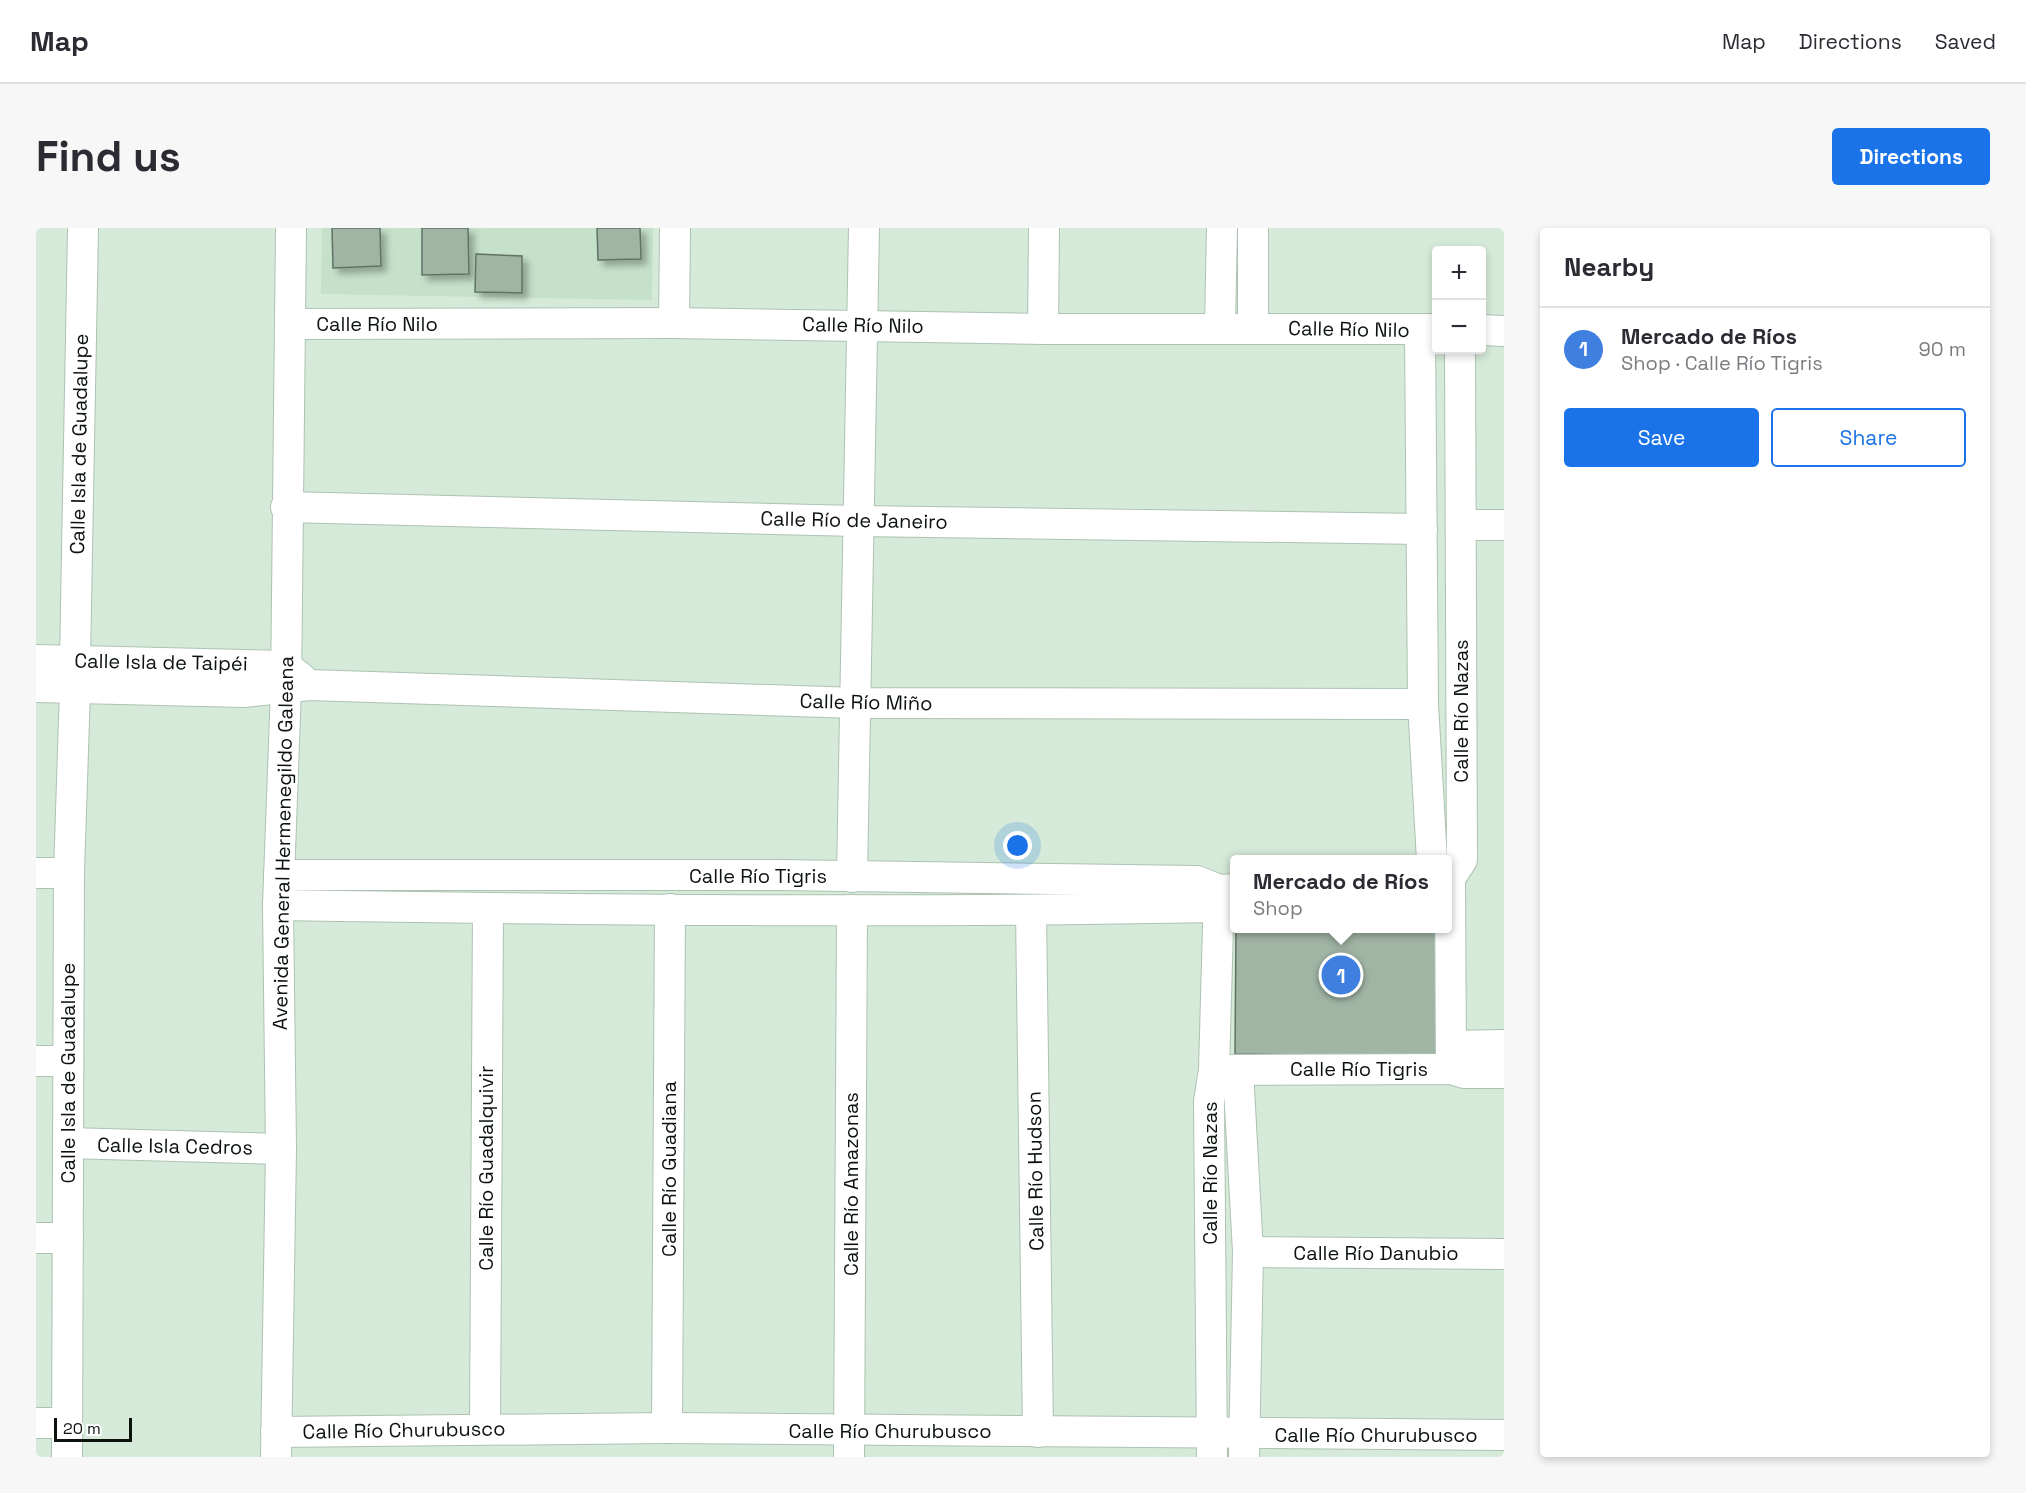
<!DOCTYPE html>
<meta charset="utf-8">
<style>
:root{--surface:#fff;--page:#f7f7f7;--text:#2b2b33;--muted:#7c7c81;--line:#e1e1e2;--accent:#1a73e8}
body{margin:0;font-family:"Space Grotesk",sans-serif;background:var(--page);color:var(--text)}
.controls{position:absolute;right:18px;top:18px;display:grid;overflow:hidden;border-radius:6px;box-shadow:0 3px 9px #0003}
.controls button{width:54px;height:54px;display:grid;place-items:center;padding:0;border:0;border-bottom:2px solid var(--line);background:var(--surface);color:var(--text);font:30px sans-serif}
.scale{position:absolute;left:18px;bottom:15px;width:78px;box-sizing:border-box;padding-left:6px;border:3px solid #0c130d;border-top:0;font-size:16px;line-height:21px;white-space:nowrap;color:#0c130d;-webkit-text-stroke:4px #fff;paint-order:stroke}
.you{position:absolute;left:982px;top:618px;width:21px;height:21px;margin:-15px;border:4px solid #fff;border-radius:50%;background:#1a73e8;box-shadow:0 0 0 9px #1a73e833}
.badge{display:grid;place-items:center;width:39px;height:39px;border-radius:50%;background:var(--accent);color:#fff;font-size:20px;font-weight:700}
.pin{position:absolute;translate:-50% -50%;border:3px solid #fff;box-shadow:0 2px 6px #0006}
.popup{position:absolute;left:1194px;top:627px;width:222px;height:78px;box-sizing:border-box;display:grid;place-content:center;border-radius:6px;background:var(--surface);filter:drop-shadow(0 2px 4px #0005);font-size:20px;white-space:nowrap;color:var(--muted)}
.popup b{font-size:22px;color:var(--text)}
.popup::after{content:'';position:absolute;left:50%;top:100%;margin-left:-12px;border:12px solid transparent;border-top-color:var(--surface)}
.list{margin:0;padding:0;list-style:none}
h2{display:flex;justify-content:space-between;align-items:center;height:78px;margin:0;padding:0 24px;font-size:26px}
h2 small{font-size:20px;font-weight:400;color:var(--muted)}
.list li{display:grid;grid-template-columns:39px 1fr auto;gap:18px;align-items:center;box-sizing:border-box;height:84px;padding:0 24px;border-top:2px solid var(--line)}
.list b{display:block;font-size:22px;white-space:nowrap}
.list p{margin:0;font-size:20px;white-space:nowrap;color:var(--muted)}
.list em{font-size:20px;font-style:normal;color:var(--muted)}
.actions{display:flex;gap:12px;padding:18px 24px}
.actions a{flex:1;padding:14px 0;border:2px solid var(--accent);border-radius:6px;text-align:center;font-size:21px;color:var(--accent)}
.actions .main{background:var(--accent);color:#fff}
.map{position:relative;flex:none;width:1468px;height:1229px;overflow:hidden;border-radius:6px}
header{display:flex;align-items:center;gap:36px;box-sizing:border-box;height:84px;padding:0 30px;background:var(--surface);border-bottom:2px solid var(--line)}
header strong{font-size:28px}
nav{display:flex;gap:33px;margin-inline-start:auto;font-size:21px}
.intro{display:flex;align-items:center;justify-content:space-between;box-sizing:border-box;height:144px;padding:0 36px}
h1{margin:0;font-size:42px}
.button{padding:15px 27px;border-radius:6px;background:var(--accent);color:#fff;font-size:21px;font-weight:700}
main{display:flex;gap:36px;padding:0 36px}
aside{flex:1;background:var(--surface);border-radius:6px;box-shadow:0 3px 9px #0003}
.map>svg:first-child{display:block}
.built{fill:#c5e1ca}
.building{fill:#a1b5a5;stroke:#607364;stroke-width:1.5;filter:url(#shadow)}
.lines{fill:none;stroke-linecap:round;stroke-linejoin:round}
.street-casing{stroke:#aec2b2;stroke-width:32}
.street{stroke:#fff;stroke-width:30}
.labels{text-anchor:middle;stroke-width:5;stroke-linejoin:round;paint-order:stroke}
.street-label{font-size:20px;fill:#0c130d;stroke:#fff}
</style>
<header>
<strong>Map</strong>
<nav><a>Map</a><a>Directions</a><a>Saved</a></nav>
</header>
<div class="intro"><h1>Find us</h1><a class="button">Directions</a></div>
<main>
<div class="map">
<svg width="1468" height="1229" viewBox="0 0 1468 1229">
<defs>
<filter id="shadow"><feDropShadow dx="5.5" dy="5.5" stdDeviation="3" flood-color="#0004"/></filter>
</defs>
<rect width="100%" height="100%" fill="#d5ead9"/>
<polygon class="built" points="286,0 617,0 616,72 285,66"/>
<g class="building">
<polygon points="296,0 344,0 345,38 297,40"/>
<polygon points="386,0 432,0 433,46 386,47"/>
<polygon points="561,0 604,0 605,31 562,32"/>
<polygon points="440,26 486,28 486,65 439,64"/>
<polygon points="1200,700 1412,700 1411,829 1199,826"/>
</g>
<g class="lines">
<defs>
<g id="street">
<polyline points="638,95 639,0"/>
<polyline points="254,96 638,95 1007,101 1400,101"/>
<polyline points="1184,99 1186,0"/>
<polyline points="1217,100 1217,0"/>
<polyline points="1007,101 1008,0"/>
<polyline points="1384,101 1387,476 1396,632"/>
<polyline points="1446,102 1468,103"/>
<polyline points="250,279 821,293 1386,301"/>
<polyline points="1425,297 1468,297"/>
<polyline points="0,432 250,438 266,451"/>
<polyline points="39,432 47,0"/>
<polyline points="0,459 208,464 273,457 821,475 1387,476"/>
<polyline points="0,645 33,645"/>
<polyline points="243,647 743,647 1161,653 1183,662 1198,661"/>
<polyline points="816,649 828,0"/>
<path d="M242,677C556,682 869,685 1182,679"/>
<polyline points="995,683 1002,1204"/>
<polyline points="1415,818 1468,817"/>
<polyline points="0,833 32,833"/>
<polyline points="1415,841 1414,650 1426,632 1424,122"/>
<polyline points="1184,842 1415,841 1428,845 1468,845"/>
<polyline points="1202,842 1212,1024 1208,1229"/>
<polyline points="32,915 245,921"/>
<polyline points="0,1010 32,1010"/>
<polyline points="1212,1024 1468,1026"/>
<polyline points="0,1195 31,1195"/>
<polyline points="449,1200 452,681"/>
<polyline points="631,1200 634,681"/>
<polyline points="240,1204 631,1200 1468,1207"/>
<polyline points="31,1229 33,645 39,461"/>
<polyline points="240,1229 245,921 242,677 250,461 255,0"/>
<polyline points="813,1229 816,682"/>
<polyline points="1176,1229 1173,873 1178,842 1183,662"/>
</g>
</defs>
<use href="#street" class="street-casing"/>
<use href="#street" class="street"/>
</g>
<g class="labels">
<g class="street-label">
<text x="341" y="103">Calle Río Nilo</text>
<text transform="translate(827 97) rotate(1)" y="7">Calle Río Nilo</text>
<text transform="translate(1313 101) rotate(1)" y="7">Calle Río Nilo</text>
<text transform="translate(43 216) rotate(-89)" y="7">Calle Isla de Guadalupe</text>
<text transform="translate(818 292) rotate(1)" y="7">Calle Río de Janeiro</text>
<text transform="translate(125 434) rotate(1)" y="7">Calle Isla de Taipéi</text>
<text transform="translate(830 474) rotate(1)" y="7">Calle Río Miño</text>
<text transform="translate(1425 483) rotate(-90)" y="7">Calle Río Nazas</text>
<text transform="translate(247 615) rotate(-89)" y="7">Avenida General Hermenegildo Galeana</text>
<text x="722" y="655">Calle Río Tigris</text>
<text x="1323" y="848">Calle Río Tigris</text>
<text transform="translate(32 845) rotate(-90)" y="7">Calle Isla de Guadalupe</text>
<text transform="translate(139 918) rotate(1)" y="7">Calle Isla Cedros</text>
<text transform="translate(450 940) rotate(-90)" y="7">Calle Río Guadalquivir</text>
<text transform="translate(633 941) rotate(-90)" y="7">Calle Río Guadiana</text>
<text transform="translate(999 943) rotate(-91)" y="7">Calle Río Hudson</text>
<text transform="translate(1174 945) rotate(-90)" y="7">Calle Río Nazas</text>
<text transform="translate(815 956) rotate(-90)" y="7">Calle Río Amazonas</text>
<text x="1340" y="1032">Calle Río Danubio</text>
<text transform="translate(368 1202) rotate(-1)" y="7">Calle Río Churubusco</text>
<text x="854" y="1210">Calle Río Churubusco</text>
<text x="1340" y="1214">Calle Río Churubusco</text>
</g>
</g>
</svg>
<div class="controls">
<button>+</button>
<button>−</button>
</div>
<div class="scale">20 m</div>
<div class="you"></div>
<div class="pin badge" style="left:1305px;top:747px;background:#3f7fe0">1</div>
<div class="popup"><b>Mercado de Ríos</b>Shop</div>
</div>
<aside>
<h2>Nearby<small></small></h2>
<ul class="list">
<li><span class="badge" style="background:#3f7fe0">1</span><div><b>Mercado de Ríos</b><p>Shop · Calle Río Tigris</p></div><em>90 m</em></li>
</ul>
<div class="actions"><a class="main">Save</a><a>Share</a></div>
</aside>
</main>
